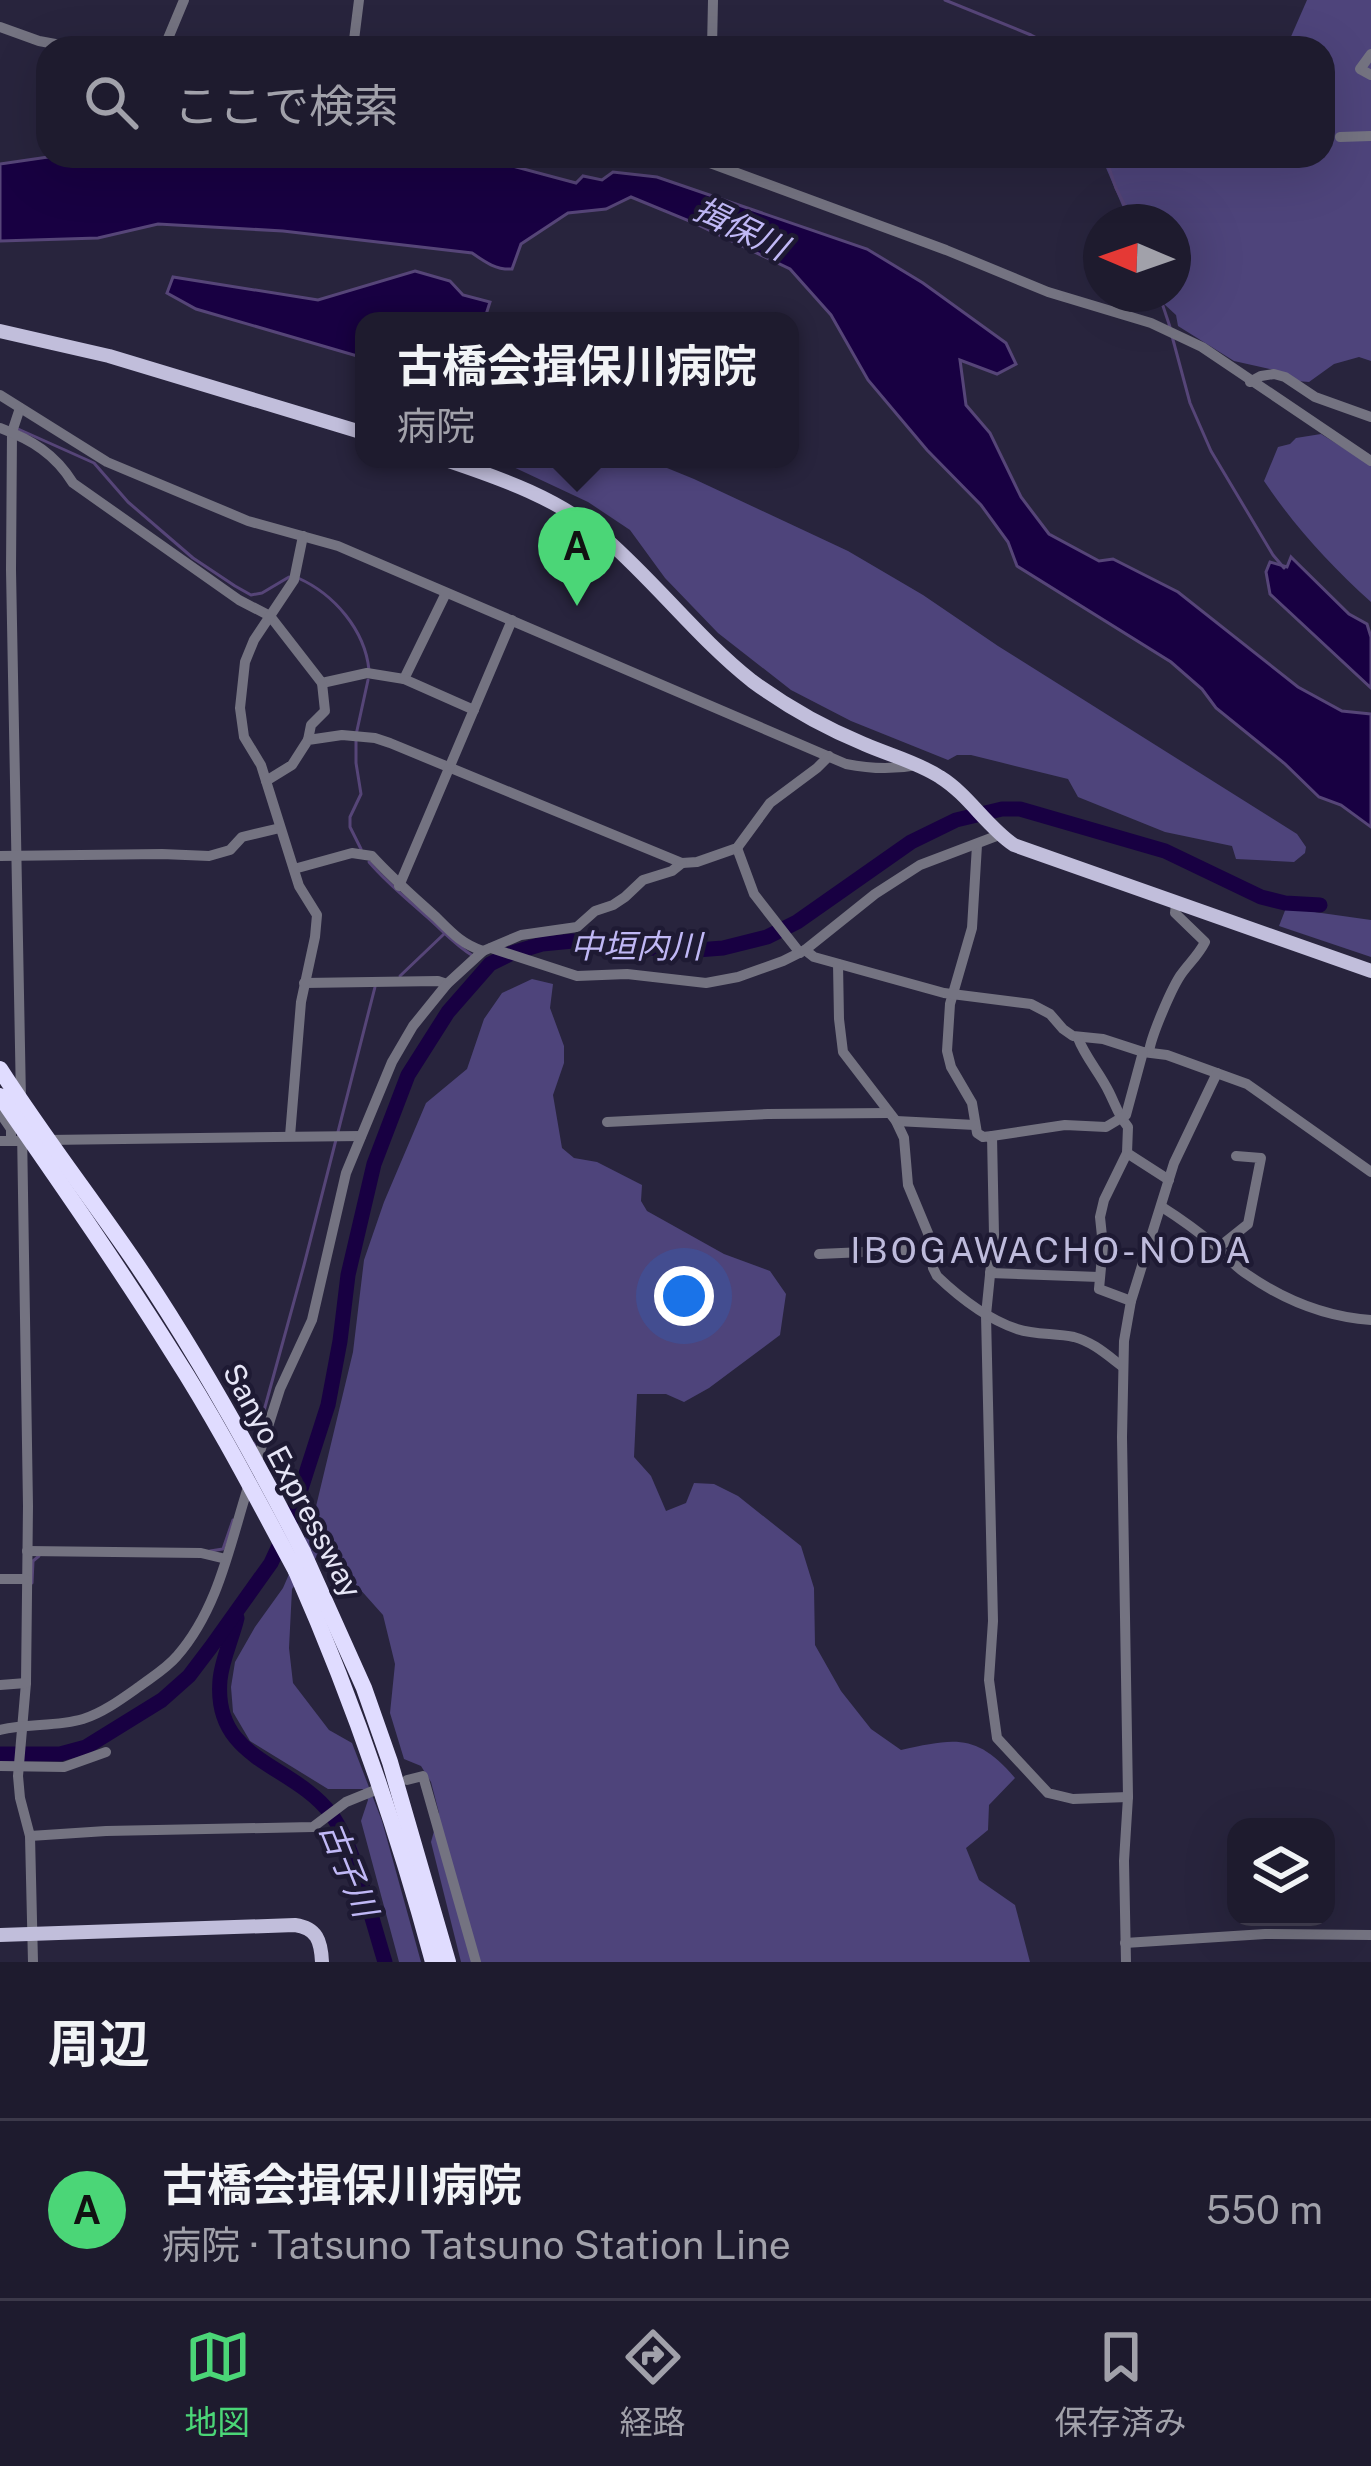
<!DOCTYPE html>
<html lang="ja">
<meta charset="utf-8">
<style>
:root{--surface:#1e1b2e;--page:#2b283a;--text:#f1f3f6;--muted:#a1a1aa;--line:#3c394a;--accent:#4bd677}
body{margin:0;font-family:"Public Sans","Noto Sans JP",sans-serif;background:var(--page);color:var(--text)}
.controls{position:absolute;right:36px;bottom:36px;display:grid;overflow:hidden;border-radius:24px;box-shadow:0 12px 48px #0002}
.controls button{width:108px;height:108px;display:grid;place-items:center;padding:0;border:0;border-bottom:3px solid var(--line);background:var(--surface);color:var(--text);font:60px sans-serif}
.compass{position:absolute;left:1083px;top:204px;width:108px;height:108px;border-radius:50%;background:var(--surface);box-shadow:0 12px 48px #0002;rotate:272deg}
.you{position:absolute;left:684px;top:1296px;width:42px;height:42px;margin:-30px;border:9px solid #fff;border-radius:50%;background:#1a73e8;box-shadow:0 0 0 18px #1a73e833}
.badge{display:grid;place-items:center;width:78px;height:78px;border-radius:50%;background:var(--accent);color:#111;font-size:39px;font-weight:700}
.pin{position:absolute;translate:-50% -99px;filter:drop-shadow(0 3px 6px #0008)}
.pin::after{content:'';position:absolute;top:63px;width:42px;height:36px;background:inherit;clip-path:polygon(0 0,100% 0,50% 100%)}
.popup{position:absolute;left:355px;top:312px;width:444px;height:156px;box-sizing:border-box;display:grid;place-content:center;border-radius:24px;background:var(--surface);filter:drop-shadow(0 3px 9px #0005);font-size:39px;white-space:nowrap;color:var(--muted)}
.popup b{font-size:45px;color:var(--text)}
.popup::after{content:'';position:absolute;left:50%;top:100%;margin-left:-24px;border:24px solid transparent;border-top-color:var(--surface)}
.list{margin:0;padding:0;list-style:none}
h2{display:flex;justify-content:space-between;align-items:center;height:156px;margin:0;padding:0 48px;font-size:51px}
h2 small{font-size:39px;font-weight:400;color:var(--muted)}
.list li{display:grid;grid-template-columns:78px 1fr auto;gap:36px;align-items:center;box-sizing:border-box;height:180px;padding:0 48px;border-top:3px solid var(--line)}
.list b{display:block;font-size:45px;white-space:nowrap}
.list p{margin:0;font-size:39px;white-space:nowrap;color:var(--muted)}
.list em{font-size:39px;font-style:normal;color:var(--muted)}
.icon{flex:none;width:66px;height:66px;fill:none;stroke:currentColor;stroke-width:2;stroke-linecap:round;stroke-linejoin:round}
.map{position:relative;flex:none;width:1371px;height:1962px;overflow:hidden}
.search{position:absolute;background:var(--surface);box-shadow:0 12px 48px #0002;left:36px;right:36px;top:36px;height:132px;display:flex;align-items:center;gap:30px;box-sizing:border-box;padding:0 42px;border-radius:36px;color:var(--muted);font-size:45px}
.sheet{height:336px;background:var(--surface)}
nav{display:flex;justify-content:space-around;align-items:center;box-sizing:border-box;height:168px;border-top:3px solid var(--line);background:var(--surface);font-size:33px;color:var(--muted)}
nav a{display:grid;justify-items:center;gap:6px}
nav .on{color:var(--accent)}
.map>svg:first-child{display:block}
.green{fill:#4e447b}
.water{fill:#180042;stroke:#564578;stroke-width:3}
.lines{fill:none;stroke-linecap:round;stroke-linejoin:round}
.stream{stroke:#564578;stroke-width:3}
.river{stroke:#180042;stroke-width:15}
.minor{stroke:#747381;stroke-width:10}
.major{stroke:#c1bedb;stroke-width:14}
.highway{stroke:#e0dcff;stroke-width:16}
.highway-bridge{stroke:#e0dcff;stroke-width:16}
.labels{text-anchor:middle;stroke-width:9;stroke-linejoin:round;paint-order:stroke}
.street-label{font-size:30px;fill:#e6e5f6;stroke:#1e1a33}
.water-label{font-size:33px;font-style:italic;fill:#c0b8f6;stroke:#1e1a33}
.quarter-label{font-size:36px;letter-spacing:3px;fill:#bebbdc;stroke:#1e1a33}
</style>
<div class="map">
<svg width="1371" height="1962" viewBox="0 0 1371 1962">
<rect width="100%" height="100%" fill="#28243d"/>
<g class="green">
<polygon points="1307,0 1371,0 1371,361 1359,357 1334,364 1309,382 1297,381 1283,372 1234,361 1178,326 1176,315 1163,303 1159,294 1173,294 1173,222 1129,222 1101,156 1323,156 1323,48 1286,48"/>
<path d="M1321,434L1371,465V602C1330,565 1295,527 1264,481L1278,447L1290,444L1296,438Z"/>
<polygon points="496,459 645,459 694,479 848,551 923,595 998,646 1297,834 1306,847 1305,853 1294,862 1236,859 1232,846 1165,832 1078,797 1068,779 971,755 957,755 948,760 851,721 791,690 718,633 665,578 630,530 588,502"/>
<polygon points="1286,908 1371,920 1371,957 1279,926"/>
<path d="M532,979L553,984L550,1008L564,1046V1063L553,1095L562,1148L574,1158L597,1162L642,1185L641,1201L647,1211L724,1254L770,1271L786,1294L780,1335L709,1388L684,1402L666,1394H637L634,1457L651,1476L666,1511L686,1503L694,1483L714,1484L738,1496L801,1546L814,1588L815,1645L841,1691L871,1729L901,1750C955,1738 977,1733 1015,1778L989,1805L988,1830L966,1848L979,1880L1015,1905L1030,1962H461L431,1842L439,1813L431,1782L421,1766L404,1759L390,1713L395,1664L383,1615L342,1569L317,1556L292,1589L289,1648L293,1683L329,1730L352,1743L382,1821L421,1962H399L361,1821L368,1800L363,1789H328L250,1741L233,1712L231,1687L235,1662L255,1627L283,1588L313,1519L353,1352L364,1260L384,1202L426,1103L467,1069L484,1019L502,993Z"/>
</g>
<g class="water">
<path d="M55,156H500L512,166L576,183L583,176L602,180L613,172L657,177L867,249L923,283L1006,343L1016,364L997,374L960,360L966,405L990,433L1021,497L1049,534L1099,561L1113,559L1178,592L1298,687L1342,711L1371,714V827L1341,805L1319,797L1284,763L1216,708L1202,689L1171,662L1017,566L1008,542L981,505L927,450L868,380L831,315L790,269L692,222L631,197L606,209L568,213L521,244L512,269C496,270 485,262 472,253L283,231L158,224L98,238L0,241V164Z"/>
<polygon points="415,271 450,281 463,295 490,302 484,321 364,321 364,358 196,309 167,293 173,277 318,300"/>
<polygon points="1291,557 1349,614 1367,624 1371,637 1371,688 1270,594 1266,572 1270,562 1287,567"/>
</g>
<g class="lines">
<g class="stream">
<polyline points="945,0 1031,35 1056,48"/>
<polyline points="1105,156 1116,188 1133,222"/>
<polyline points="1159,294 1170,327"/>
<polyline points="1172,336 1190,403 1211,451 1273,555 1284,568"/>
<polyline points="18,429 94,463 128,502 193,558 235,586 251,595 262,593 289,577"/>
<path d="M298,578C334,594 365,630 369,670"/>
<polyline points="361,849 350,827 350,817 361,794 356,763 356,735 368,680"/>
<path d="M369,862C387,883 407,899 427,917C443,931 455,945 473,956"/>
<polyline points="400,976 444,934"/>
<polyline points="254,1447 304,1265 375,987"/>
<polyline points="210,1551 223,1549 233,1520"/>
<polyline points="32,1583 33,1561 39,1556"/>
</g>
<g class="river">
<path d="M237,1618C232,1639 222,1659 220,1680C213,1761 292,1763 331,1814C354,1845 373,1924 385,1962"/>
<polyline points="0,1754 60,1754 86,1747 162,1700 189,1676 211,1647 271,1563 291,1520 328,1405 340,1341 348,1275 374,1164 408,1075 448,1012 490,964 512,953 542,944 573,941 684,951 723,948 767,937 797,922 911,842 956,820 1002,809 1020,809 1165,851 1261,897 1285,903 1320,905"/>
</g>
<g class="minor">
<polyline points="0,27 39,41 77,48"/>
<polyline points="164,48 184,0"/>
<polyline points="353,48 359,0"/>
<polyline points="712,48 713,0"/>
<polyline points="1371,54 1360,69 1371,75"/>
<polyline points="1340,137 1371,136"/>
<polyline points="691,156 946,250 1048,292 1151,323 1202,347 1371,461"/>
<polyline points="1250,382 1261,376 1274,374 1285,377 1315,397 1371,417"/>
<path d="M0,395L107,462L248,521L338,546L846,764C871,769 892,770 917,765"/>
<polyline points="20,408 12,432 11,570 21,1100"/>
<path d="M0,428C32,440 55,454 73,483L239,600L270,616L322,683L367,673L404,679L446,593"/>
<polyline points="404,679 474,710"/>
<polyline points="308,740 311,725 325,711 322,683"/>
<polyline points="266,781 292,765 308,740 342,735 375,738 390,743 682,863 697,862 737,848 770,803 817,768 829,756"/>
<polyline points="977,845 972,928 950,1004 947,1051 951,1067 972,1103 977,1133 983,1137 992,1136 994,1235 986,1315 993,1621 989,1680 997,1738 1048,1793 1073,1799 1128,1797"/>
<polyline points="737,848 754,894 800,953"/>
<polyline points="0,856 162,854 209,856 230,850 242,837 280,828"/>
<path d="M294,869L352,853L372,856C392,878 414,897 436,917C452,933 462,944 483,951"/>
<polyline points="399,886 512,620"/>
<polyline points="491,948 577,976 627,974 706,983 738,977 783,961 805,950 875,894 920,865 999,835"/>
<polyline points="805,950 814,957 944,993 1031,1004 1050,1014 1063,1029 1073,1036 1103,1039 1143,1052 1167,1055 1247,1084 1371,1172"/>
<path d="M838,964L839,1019L843,1052L896,1121L904,1138L908,1185L930,1238L933,1268L937,1276C960,1298 987,1319 1017,1329C1035,1335 1055,1333 1074,1337C1093,1342 1107,1355 1123,1367"/>
<polyline points="304,983 438,981 447,984"/>
<path d="M1078,1038C1085,1057 1100,1073 1109,1092C1116,1106 1118,1115 1128,1127L1127,1153L1104,1200L1100,1217L1103,1246L1099,1289L1131,1301"/>
<path d="M1149,1052C1151,1036 1171,990 1180,976C1188,964 1198,956 1205,942L1175,913L1176,904"/>
<polyline points="0,1113 11,1129 11,1141"/>
<polyline points="896,1121 975,1125"/>
<polyline points="607,1122 768,1114 889,1113"/>
<polyline points="22,1130 28,1506 26,1683 18,1776 20,1798 30,1836 33,1962"/>
<polyline points="290,1136 301,1002 315,937 317,915 299,886 261,765 244,737 240,708 245,662 254,640 294,580 303,536"/>
<polyline points="992,1136 1065,1125 1106,1127 1126,1115 1143,1052"/>
<polyline points="47,1140 361,1136"/>
<polyline points="0,1141 28,1141"/>
<polyline points="1127,1153 1169,1180"/>
<path d="M1162,1207C1181,1219 1200,1233 1217,1247C1226,1256 1235,1266 1245,1273C1282,1299 1326,1317 1371,1320"/>
<polyline points="1218,1248 1248,1224 1261,1158 1236,1156"/>
<polyline points="819,1254 931,1249"/>
<polyline points="990,1273 1099,1277"/>
<polyline points="257,1461 280,1389 312,1320 346,1173 392,1062 413,1026 447,984 483,951 521,935 577,927 595,911 613,905 625,897 643,880 672,871 682,863"/>
<polyline points="27,1551 201,1553 226,1559"/>
<polyline points="0,1579 26,1579"/>
<polyline points="0,1685 26,1683"/>
<path d="M0,1730C27,1723 56,1727 83,1719C103,1713 123,1698 140,1686C152,1677 167,1668 177,1656C219,1608 230,1543 249,1484"/>
<polyline points="0,1766 64,1767 106,1752"/>
<polyline points="407,1780 423,1776 476,1962"/>
<polyline points="30,1836 106,1831 313,1827 346,1802 373,1791"/>
<polyline points="1125,1943 1265,1934 1371,1935"/>
<polyline points="1126,1962 1124,1861 1128,1797 1122,1437 1124,1341 1131,1301 1174,1163 1217,1073"/>
</g>
<g class="major">
<polyline points="0,331 109,356 364,433"/>
<path d="M443,459C500,478 561,499 607,540C658,585 699,639 752,681C786,706 825,728 864,744C889,755 917,762 940,777C969,795 986,826 1014,845L1371,971"/>
<path d="M0,1935L295,1925C317,1928 321,1941 322,1962"/>
</g>
<g class="highway">
<polyline points="303,1552 364,1688 390,1762 448,1962"/>
<path d="M296,1571C352,1698 397,1828 433,1962"/>
</g>
<g class="highway-bridge">
<path d="M0,1069C43,1136 92,1199 137,1265C199,1357 253,1454 303,1552"/>
<path d="M0,1096C59,1181 119,1267 174,1355C219,1425 257,1499 296,1571"/>
</g>
</g>
<g class="labels">
<g class="street-label">
<text transform="translate(292 1481) rotate(62)" y="10">Sanyo Expressway</text>
</g>
<g class="water-label">
<text transform="translate(741 228) rotate(26)" y="12">揖保川</text>
<text x="636" y="958">中垣内川</text>
<text transform="translate(349 1869) rotate(68)" y="12">古子川</text>
</g>
<g class="quarter-label">
<text x="1052" y="1263">IBOGAWACHO-NODA</text>
</g>
</g>
</svg>
<div class="controls">
<button><svg class="icon" aria-label="layers" viewBox="0 0 24 24"><path d="M12 4l9 5-9 5-9-5zM3 14l9 5 9-5"/></svg></button>
</div>
<svg class="compass" viewBox="-18 -18 36 36"><path d="M0-13l5 13h-10z" fill="#e53935"/><path d="M0 13l5-13h-10z" fill="#a1a1aa"/></svg>
<div class="you"></div>
<div class="pin badge" style="left:577px;top:606px">A</div>
<div class="popup"><b>古橋会揖保川病院</b>病院</div>
<div class="search"><svg class="icon" aria-label="search" viewBox="0 0 24 24"><circle cx="10" cy="10" r="6"/><path d="M15 15l6 6"/></svg>ここで検索</div>
</div>
<section class="sheet">
<h2>周辺<small></small></h2>
<ul class="list">
<li><span class="badge">A</span><div><b>古橋会揖保川病院</b><p>病院 · Tatsuno Tatsuno Station Line</p></div><em>550 m</em></li>
</ul>
</section>
<nav>
<a class="on"><svg class="icon" aria-label="map" viewBox="0 0 24 24"><path d="M3 6l6-2 6 2 6-2v14l-6 2-6-2-6 2zM9 4v14M15 6v14"/></svg>地図</a>
<a><svg class="icon" aria-label="directions" viewBox="0 0 24 24"><path d="M12 3l9 9-9 9-9-9zM9 14v-3h6M13 9l2 2-2 2"/></svg>経路</a>
<a><svg class="icon" aria-label="saved" viewBox="0 0 24 24"><path d="M7 4h10v16l-5-4-5 4z"/></svg>保存済み</a>
</nav>
